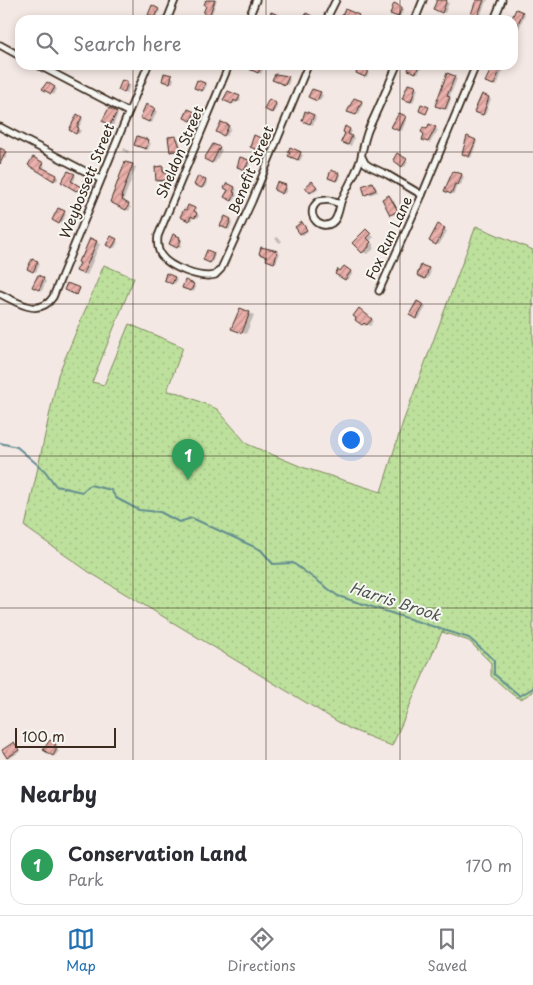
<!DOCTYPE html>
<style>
:root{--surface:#fff;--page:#f7f7f7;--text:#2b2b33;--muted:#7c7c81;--line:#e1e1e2;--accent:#1f6fb2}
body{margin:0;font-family:"Playpen Sans",sans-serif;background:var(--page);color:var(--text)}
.scale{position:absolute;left:15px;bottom:12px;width:101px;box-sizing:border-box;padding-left:5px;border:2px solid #3b2a1e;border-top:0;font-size:14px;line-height:18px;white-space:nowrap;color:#3b2a1e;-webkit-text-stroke:4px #f6f6f2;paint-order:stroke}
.you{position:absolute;left:350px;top:439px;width:18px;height:18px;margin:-12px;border:4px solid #fff;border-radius:50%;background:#1a73e8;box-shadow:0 0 0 8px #1a73e833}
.badge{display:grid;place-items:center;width:32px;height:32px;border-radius:50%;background:var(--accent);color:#fff;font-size:16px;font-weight:700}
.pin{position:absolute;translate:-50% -41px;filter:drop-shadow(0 1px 2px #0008)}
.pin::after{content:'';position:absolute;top:26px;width:18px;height:15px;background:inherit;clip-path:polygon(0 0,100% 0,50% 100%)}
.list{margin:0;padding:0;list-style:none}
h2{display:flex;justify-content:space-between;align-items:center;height:65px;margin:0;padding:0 20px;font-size:21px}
h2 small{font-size:16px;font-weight:400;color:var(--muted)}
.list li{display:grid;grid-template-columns:32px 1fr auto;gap:15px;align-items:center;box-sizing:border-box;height:80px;margin:0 10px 10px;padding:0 10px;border:1px solid var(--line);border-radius:15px}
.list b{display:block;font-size:19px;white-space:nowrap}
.list p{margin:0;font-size:16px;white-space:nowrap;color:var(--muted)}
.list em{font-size:16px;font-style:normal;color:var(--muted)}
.icon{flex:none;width:28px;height:28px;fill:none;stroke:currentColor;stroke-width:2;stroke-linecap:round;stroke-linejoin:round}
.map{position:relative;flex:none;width:533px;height:760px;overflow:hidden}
.search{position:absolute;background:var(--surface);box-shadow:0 2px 8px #0003;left:15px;right:15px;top:15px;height:55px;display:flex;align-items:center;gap:12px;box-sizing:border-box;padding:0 18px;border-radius:15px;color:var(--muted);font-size:19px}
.sheet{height:155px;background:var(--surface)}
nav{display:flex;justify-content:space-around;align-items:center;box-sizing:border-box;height:70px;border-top:1px solid var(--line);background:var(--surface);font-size:14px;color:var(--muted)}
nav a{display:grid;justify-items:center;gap:2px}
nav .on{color:var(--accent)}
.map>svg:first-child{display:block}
.park{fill:url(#park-dots);stroke:#7c865d}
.shadow{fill:#0003}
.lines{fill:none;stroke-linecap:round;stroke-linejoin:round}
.stream{stroke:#648e90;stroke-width:2}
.building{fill:url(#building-hatch);stroke:#3b2a1e}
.minor-casing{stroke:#3b2a1e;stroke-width:9}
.minor{stroke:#f6f6f2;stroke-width:5.5}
.grid{fill:none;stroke:#3b2a1e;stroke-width:1;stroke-opacity:0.55}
.labels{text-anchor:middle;stroke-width:4;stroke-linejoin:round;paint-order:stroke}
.street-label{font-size:14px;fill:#3b2a1e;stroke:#f6f6f2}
.water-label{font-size:15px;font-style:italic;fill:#4c544e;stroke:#f6f6f2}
</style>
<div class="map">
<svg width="533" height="760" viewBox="0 0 533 760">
<defs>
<pattern id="park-dots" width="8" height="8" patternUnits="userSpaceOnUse" patternTransform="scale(1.25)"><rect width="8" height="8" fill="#bde19c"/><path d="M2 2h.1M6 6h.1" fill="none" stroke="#a3c186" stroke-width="1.8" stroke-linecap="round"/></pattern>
<pattern id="building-hatch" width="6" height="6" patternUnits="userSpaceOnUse" patternTransform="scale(1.25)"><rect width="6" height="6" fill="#ebb0ab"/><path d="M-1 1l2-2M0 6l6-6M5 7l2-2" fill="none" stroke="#c08f8b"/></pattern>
</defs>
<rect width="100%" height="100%" fill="#f4e8e4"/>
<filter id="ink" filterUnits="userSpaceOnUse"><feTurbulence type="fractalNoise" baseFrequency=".02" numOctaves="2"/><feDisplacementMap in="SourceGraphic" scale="10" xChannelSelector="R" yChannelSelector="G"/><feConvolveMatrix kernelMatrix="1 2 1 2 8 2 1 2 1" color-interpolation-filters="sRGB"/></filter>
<g filter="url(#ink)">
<polygon class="park" points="476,226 533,250 533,692 521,699 513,695 491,676 491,663 469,641 442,632 392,746 350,729 89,572 25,527 58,375 104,265 134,278 92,382 104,385 129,324 183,347 167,391 179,393 217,409 247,444 302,467 381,492 403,422"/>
<g class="shadow">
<polygon points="203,0 217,0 211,16 204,12 207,6 206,2"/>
<polygon points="438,0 449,3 445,13 437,10"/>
<polygon points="478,0 488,0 487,2 486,1 479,20 465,20 466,16 471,17"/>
<polygon points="395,5 404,9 400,17 392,13"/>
<polygon points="153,7 160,11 157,17 150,14"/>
<polygon points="522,13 525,14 519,29 513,27 513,20 512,20"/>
<polygon points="252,65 265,65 261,74 251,69"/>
<polygon points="325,65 334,65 333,68"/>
<polygon points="361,65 372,65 367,77 358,72"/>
<polygon points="411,65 422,65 419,73 412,70"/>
<polygon points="500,69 503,70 497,86 489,83"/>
<polygon points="165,75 174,78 173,83 166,81"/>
<polygon points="448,75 457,79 449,98 451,99 447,110 439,106"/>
<polygon points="288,78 290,79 288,85 276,81"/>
<polygon points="123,81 130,85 127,93 119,89"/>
<polygon points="47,84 57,89 54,95 44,89"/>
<polygon points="204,84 207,85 204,91 198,89"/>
<polygon points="409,85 418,89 413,103 406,100"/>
<polygon points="313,90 323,95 320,101 310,97"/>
<polygon points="228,92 241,99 240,102 236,101 235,104 225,99"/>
<polygon points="482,96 491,99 485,115 478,112"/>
<polygon points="269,101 278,105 274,113 266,109"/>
<polygon points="361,102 363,103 359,115 351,112"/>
<polygon points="147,106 157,111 152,123 142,118"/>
<polygon points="109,110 118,114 113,126 104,121"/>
<polygon points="194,113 196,114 194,121 188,119"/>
<polygon points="399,114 407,118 402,131 393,127"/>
<polygon points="78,116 83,119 78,129 81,130 79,134 70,130"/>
<polygon points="313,116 316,117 313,125 305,122"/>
<polygon points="222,123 231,128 227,136 218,132"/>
<polygon points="429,126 438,130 430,143 423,139"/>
<polygon points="346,128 352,131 350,136 354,138 351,146 343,142 346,133"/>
<polygon points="176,137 179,139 182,151 173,152 171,151"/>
<polygon points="262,140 264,141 261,150 254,147"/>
<polygon points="475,141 477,142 471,158 465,155"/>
<polygon points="148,142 151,143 148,150 138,146"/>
<polygon points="214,146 222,150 215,163 206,158"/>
<polygon points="124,148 129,151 128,153 123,151"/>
<polygon points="0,149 8,154 5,159 0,157"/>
<polygon points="290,149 303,155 300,161 292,157"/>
<polygon points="398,155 408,162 405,167 394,160"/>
<polygon points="33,158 45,166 43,169 59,177 57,181 30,164"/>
<polygon points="248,161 250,162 248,170 240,168"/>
<polygon points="132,166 136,167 124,199 125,200 124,203 131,207 129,211 112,202"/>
<polygon points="162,167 168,174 169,181 160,182 157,180"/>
<polygon points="69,172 76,176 73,184 82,188 88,180 95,184 91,192 84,189 83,191 79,191 63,181"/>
<polygon points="339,174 341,175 339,181 332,179"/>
<polygon points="461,175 464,176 461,185 457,184 454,194 448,192"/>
<polygon points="198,178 207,182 205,188 196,184"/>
<polygon points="278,183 287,188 285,194 275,189"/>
<polygon points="312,183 319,189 313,193 311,192"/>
<polygon points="372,183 375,185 378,192 369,195 366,194"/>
<polygon points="227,185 237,189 235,194 237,195 234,201 226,197 230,190"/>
<polygon points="389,196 392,198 399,212 394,215 391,214"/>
<polygon points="189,207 197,211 195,213 199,215 198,218 194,216 191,221 182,216"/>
<polygon points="58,210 66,214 62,224 54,220"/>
<polygon points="226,218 233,221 229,230 222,226"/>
<polygon points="302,224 308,231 303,235 301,234"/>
<polygon points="438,226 447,231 439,245 430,240"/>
<polygon points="366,231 374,237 370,241 374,245 373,250 367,254 363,252"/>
<polygon points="174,236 182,239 181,241 182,242 180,248 170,244"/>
<polygon points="277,237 282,241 280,243 275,239"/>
<polygon points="111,238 118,242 115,248 108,245"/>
<polygon points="91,240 100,244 87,275 78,271"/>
<polygon points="207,252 215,255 212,263 204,259"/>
<polygon points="278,252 280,253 276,263 270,261 269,257"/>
<polygon points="33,260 40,264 36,272 29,269"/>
<polygon points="422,267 431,271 428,279 419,275"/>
<polygon points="344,268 353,273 348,280 337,273 341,272"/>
<polygon points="167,275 177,279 175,284 165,279"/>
<polygon points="38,277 46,281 42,291 34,287"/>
<polygon points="186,282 196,287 194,292 186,288"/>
<polygon points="417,303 426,307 419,319 411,314"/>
<polygon points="241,309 254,315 246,334 237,331"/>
<polygon points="362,311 374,321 370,326 367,323 365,326 357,320"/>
<polygon points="50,742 58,746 56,749 59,751 55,756 45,749"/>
<polygon points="14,744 21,751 10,758 8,757"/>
</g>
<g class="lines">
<polyline class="stream" points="0,443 17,447 45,471 56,486 82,492 90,485 111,490 116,498 139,510 160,512 179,522 192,518 261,550 273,564 293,563 338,596 469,638 494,660 494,674 520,696 533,688"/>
</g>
<g class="building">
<polygon points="206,0 215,0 209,16 203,13 206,6 204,5"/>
<polygon points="437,0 447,0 442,13 433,9"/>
<polygon points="476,0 484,0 476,20 469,20"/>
<polygon points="394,3 402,7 398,17 390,14"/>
<polygon points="152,5 159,9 154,17 148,15"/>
<polygon points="345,9 359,15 357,20 346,20 347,18 342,16"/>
<polygon points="516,9 523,12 513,36 513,20 511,20"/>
<polygon points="271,12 291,20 268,20"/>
<polygon points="306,13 320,20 303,20"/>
<polygon points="251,65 262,65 258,73 249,69"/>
<polygon points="360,65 371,65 365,77 356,73"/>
<polygon points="410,65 419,65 416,73 408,70"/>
<polygon points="493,65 501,68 494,85 485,82"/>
<polygon points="164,73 172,75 170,83 162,81"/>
<polygon points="447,73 455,76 447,96 450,97 445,109 435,106"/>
<polygon points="275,74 289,76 285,85 272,80"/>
<polygon points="122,80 128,82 124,93 118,90"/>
<polygon points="197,80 205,83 202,91 194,88"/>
<polygon points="47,82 55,87 51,94 42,89"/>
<polygon points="408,84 416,86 411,102 402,99"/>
<polygon points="312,89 321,92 317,101 308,97"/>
<polygon points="228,91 240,96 237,102 234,100 232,104 223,100"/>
<polygon points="482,94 489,97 483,115 474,112"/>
<polygon points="354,98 362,101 356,115 347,112"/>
<polygon points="269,99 276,103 272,113 264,109"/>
<polygon points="146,104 155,108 149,122 140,118"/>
<polygon points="421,104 429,107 426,114 419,111"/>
<polygon points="109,108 117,112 110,125 102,121"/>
<polygon points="188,109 195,112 191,121 184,118"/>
<polygon points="305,111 314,115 310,124 302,121"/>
<polygon points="399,113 406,116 399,131 391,127"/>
<polygon points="77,114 82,117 77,127 79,128 76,134 69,130"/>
<polygon points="221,122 229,125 224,136 216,132"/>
<polygon points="429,124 436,127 428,142 422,140 424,134 421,132 423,127 427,129"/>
<polygon points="345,126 350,129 348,134 352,136 348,145 341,142 345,133 343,132"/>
<polygon points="254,135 263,139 258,150 250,147"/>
<polygon points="137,136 149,140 146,149 134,145"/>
<polygon points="176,136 181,150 170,152 168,137"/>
<polygon points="467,136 476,140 469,157 462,154"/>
<polygon points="213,144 220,147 212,163 204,159"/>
<polygon points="290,147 301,152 298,160 288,156 290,153 288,152"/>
<polygon points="0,148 6,151 0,164"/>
<polygon points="397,153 407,159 402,167 393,160"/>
<polygon points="33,157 44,163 41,167 57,175 54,181 28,165"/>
<polygon points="240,157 249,160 245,170 237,167"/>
<polygon points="125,162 133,164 121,197 123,197 122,200 129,204 126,210 110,202"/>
<polygon points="163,166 163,172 166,172 167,180 156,181 155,167"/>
<polygon points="331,170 339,173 336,181 328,178"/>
<polygon points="68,171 75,174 71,181 81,187 84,180 86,181 87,179 93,181 88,192 82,189 80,191 77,190 76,191 61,182"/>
<polygon points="453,171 462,174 458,185 455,184 451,194 444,191"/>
<polygon points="198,176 206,180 202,188 194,185"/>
<polygon points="312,181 317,187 310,193 305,187"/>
<polygon points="277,182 286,185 282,194 274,190"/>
<polygon points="372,182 376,190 365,195 362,186"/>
<polygon points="227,183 235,187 233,192 235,193 232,201 224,197 228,190 224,188"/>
<polygon points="389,195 398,211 390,215 382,199"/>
<polygon points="188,205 195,208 194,211 197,213 195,218 191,216 189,221 180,217 184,209 186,210"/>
<polygon points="58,208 65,211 59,224 52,220"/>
<polygon points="225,216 231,219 227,229 220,226"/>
<polygon points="302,222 307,230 300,234 295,227"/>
<polygon points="438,224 445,228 436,245 429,241"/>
<polygon points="366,229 371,234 367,238 371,242 369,244 369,247 362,253 352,243"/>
<polygon points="173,234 180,237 179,239 181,240 177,248 169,244"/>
<polygon points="111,236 117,239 112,248 106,245"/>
<polygon points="90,238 97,241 83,274 76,271 80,263 78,262 80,257 82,257"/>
<polygon points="261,247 278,251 274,263 266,260 267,257 259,254"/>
<polygon points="207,250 214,253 210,263 203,260"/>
<polygon points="32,259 38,261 33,272 27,269"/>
<polygon points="421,265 429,268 425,279 417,275"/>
<polygon points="344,266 351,271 345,280 335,274 338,269 340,271"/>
<polygon points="166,273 175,277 172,284 164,280"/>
<polygon points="38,275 44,278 39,290 32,287"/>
<polygon points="185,280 194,284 191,291 182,288"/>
<polygon points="67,283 80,288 77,295 64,290"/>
<polygon points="417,301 424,305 416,319 409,315"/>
<polygon points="240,308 250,312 242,333 231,329"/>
<polygon points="359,308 372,319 367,325 364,323 362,325 355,320 356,318 353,316"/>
<polygon points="50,740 56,744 54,747 57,748 53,756 43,750"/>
<polygon points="14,742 19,750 7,758 2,750"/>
</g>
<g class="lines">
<defs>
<g id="minor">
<polyline points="167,20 175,0"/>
<polyline points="248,20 256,0"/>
<polyline points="326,20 336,0"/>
<polyline points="415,20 423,0"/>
<polyline points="494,20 502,0"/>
<polyline points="0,45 20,56"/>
<polyline points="38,65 128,112"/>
<path d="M229,65L158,236C157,243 157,248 161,255C170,268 201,279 215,275L221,269L252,201L308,65"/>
<polyline points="0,127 100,179"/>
<polyline points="362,157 365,163 369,166 388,175 422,195"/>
<path d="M340,204L329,200L319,201C303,212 319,232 332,223C339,218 339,206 342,199C347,188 359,168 361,157C363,148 365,137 369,128C379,107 388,86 397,65"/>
<polyline points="379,291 422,195 476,65"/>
<path d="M0,294C17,302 39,318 53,297L148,65"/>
</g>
</defs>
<use href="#minor" class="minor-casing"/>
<use href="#minor" class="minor"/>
</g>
</g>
<path class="grid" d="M133,0V20M266,0V20M400,0V20M133,65V760M266,65V760M400,65V760M0,152H533M0,304H533M0,456H533M0,608H533"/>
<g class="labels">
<g class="street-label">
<text transform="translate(180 152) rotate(-67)" y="5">Sheldon Street</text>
<text transform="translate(251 170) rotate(-67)" y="5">Benefit Street</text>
<text transform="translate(87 181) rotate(-68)" y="5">Weybossett Street</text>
<text transform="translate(389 238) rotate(-65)" y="5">Fox Run Lane</text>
</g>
<g class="water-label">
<text transform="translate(395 602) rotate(18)" y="5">Harris Brook</text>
</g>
</g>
</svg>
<div class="scale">100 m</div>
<div class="you"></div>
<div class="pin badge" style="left:188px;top:480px;background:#2e9e5b">1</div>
<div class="search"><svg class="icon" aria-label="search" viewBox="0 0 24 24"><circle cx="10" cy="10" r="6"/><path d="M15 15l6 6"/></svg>Search here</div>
</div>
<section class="sheet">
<h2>Nearby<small></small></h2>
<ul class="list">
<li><span class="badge" style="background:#2e9e5b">1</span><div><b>Conservation Land</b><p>Park</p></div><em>170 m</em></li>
</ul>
</section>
<nav>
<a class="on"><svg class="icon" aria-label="map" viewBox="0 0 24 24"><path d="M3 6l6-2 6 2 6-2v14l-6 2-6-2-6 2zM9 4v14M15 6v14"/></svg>Map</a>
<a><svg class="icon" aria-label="directions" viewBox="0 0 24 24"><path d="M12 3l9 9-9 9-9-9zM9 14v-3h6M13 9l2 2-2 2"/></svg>Directions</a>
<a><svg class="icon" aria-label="saved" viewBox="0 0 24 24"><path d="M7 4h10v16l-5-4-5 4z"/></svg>Saved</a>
</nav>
